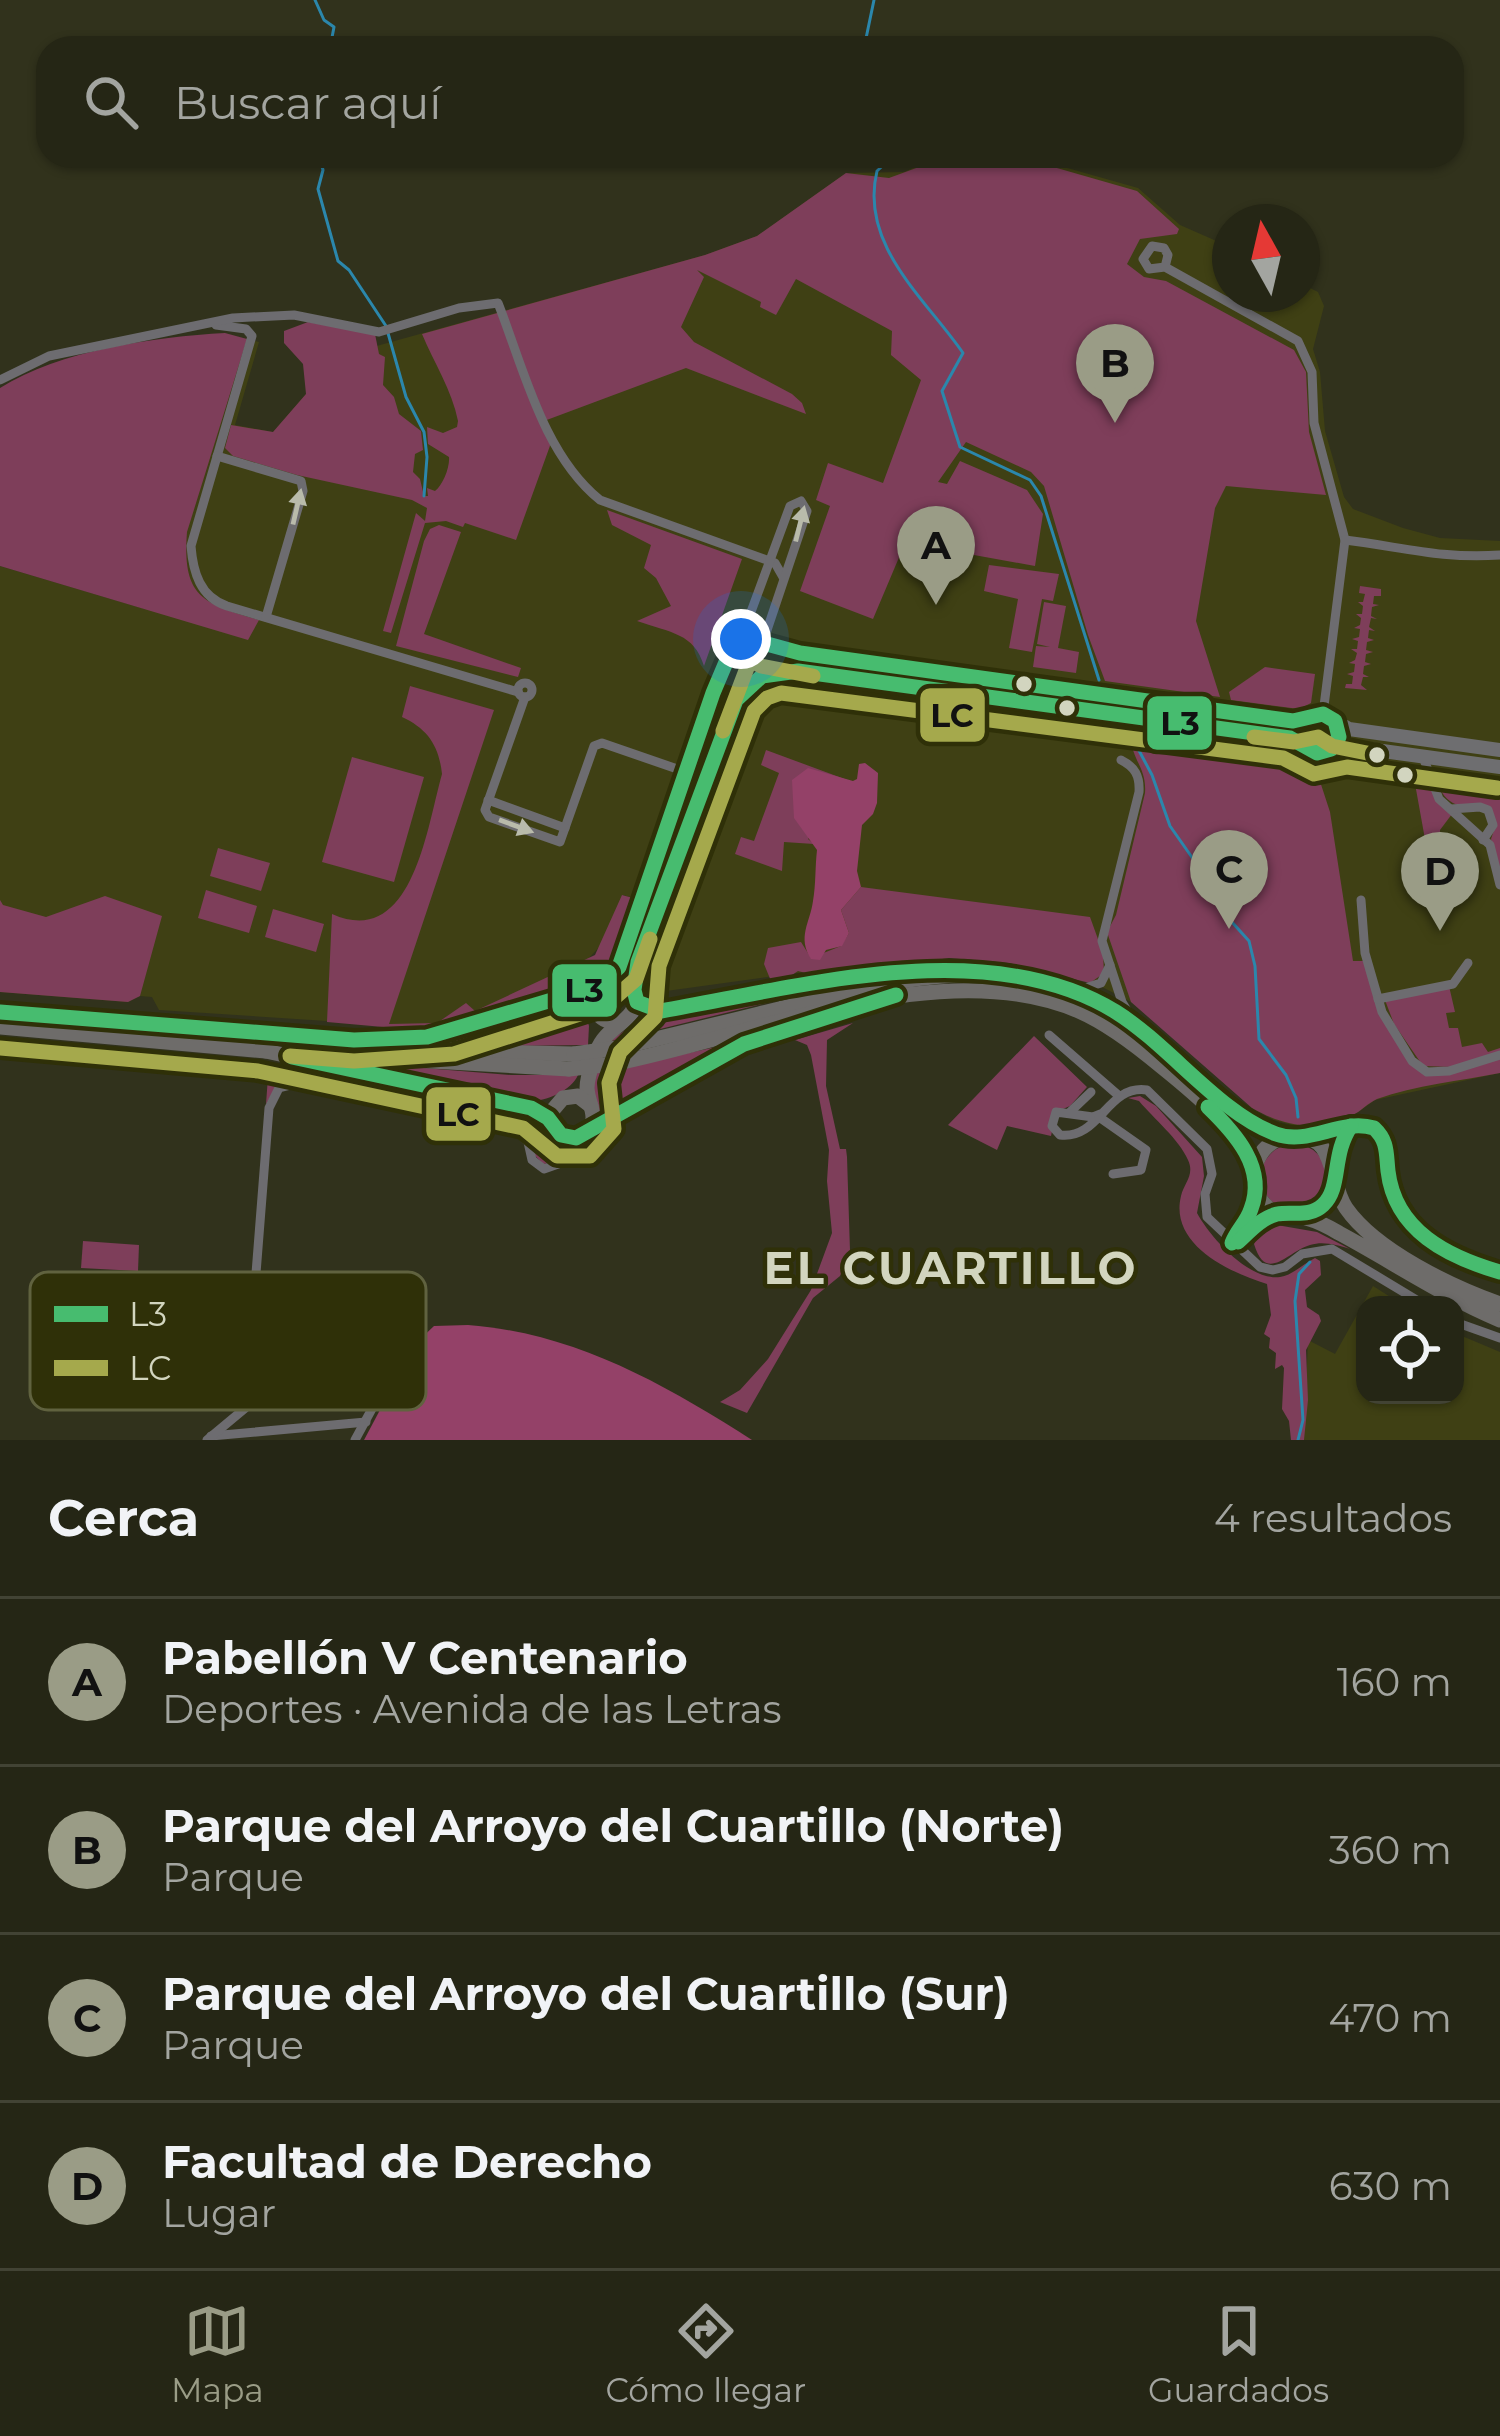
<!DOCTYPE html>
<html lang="es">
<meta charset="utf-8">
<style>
:root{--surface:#252615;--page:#313222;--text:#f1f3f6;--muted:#a3a5a0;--line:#424334;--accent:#9a9c86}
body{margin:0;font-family:Montserrat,sans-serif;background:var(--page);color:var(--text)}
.controls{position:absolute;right:36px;bottom:36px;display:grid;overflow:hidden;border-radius:24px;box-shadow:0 3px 9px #0004}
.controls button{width:108px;height:108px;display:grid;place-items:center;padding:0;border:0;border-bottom:3px solid var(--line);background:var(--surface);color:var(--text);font:60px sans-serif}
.compass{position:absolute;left:1212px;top:204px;width:108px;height:108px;border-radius:50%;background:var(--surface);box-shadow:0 3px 9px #0004;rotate:352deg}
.you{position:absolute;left:741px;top:639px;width:42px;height:42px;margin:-30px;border:9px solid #fff;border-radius:50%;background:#1a73e8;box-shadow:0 0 0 18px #1a73e833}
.badge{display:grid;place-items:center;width:78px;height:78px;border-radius:50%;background:var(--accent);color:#111;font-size:39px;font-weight:700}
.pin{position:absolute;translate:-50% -99px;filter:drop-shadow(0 3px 6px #0008)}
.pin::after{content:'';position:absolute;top:63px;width:42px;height:36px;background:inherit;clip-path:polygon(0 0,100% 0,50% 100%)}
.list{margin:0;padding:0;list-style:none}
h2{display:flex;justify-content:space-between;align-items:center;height:156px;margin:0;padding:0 48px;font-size:51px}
h2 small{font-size:39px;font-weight:400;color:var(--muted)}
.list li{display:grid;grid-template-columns:78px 1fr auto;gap:36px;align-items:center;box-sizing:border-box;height:168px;padding:0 48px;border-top:3px solid var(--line)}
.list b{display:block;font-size:45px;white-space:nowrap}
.list p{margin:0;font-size:39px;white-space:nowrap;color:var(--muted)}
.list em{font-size:39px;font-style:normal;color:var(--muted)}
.icon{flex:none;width:66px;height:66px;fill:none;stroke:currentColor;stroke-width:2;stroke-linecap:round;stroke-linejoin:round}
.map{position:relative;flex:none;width:1500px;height:1440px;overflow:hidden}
.search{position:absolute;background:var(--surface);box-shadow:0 3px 9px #0004;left:36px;right:36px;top:36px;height:132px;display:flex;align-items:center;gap:30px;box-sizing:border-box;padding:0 42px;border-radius:36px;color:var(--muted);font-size:45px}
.sheet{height:828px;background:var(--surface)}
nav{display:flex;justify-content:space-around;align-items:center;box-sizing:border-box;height:168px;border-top:3px solid var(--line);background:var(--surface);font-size:33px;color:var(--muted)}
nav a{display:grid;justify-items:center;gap:6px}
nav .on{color:var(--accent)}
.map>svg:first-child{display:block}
.built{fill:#3f4014}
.green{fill:#7e3e5a}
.forest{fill:#944168}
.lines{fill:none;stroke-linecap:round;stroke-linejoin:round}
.stream{stroke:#2b87ac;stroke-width:3}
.minor{stroke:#6d6c70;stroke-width:9}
.secondary{stroke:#6e6e70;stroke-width:14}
.trunk{stroke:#6e6c6a;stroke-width:15}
.trunk-bridge{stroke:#6e6c6a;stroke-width:15}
.bus-1-casing{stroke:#2f3008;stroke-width:24}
.bus-2-casing{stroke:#2f3008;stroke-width:24}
.bus-1{stroke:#47bc6f;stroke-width:15}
.bus-2{stroke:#a5a94c;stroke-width:15}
.oneway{fill:#b9bbab}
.bus-dot{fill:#d2d5bf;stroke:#2f3008;stroke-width:4.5}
.labels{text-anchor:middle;stroke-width:9;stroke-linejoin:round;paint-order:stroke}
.district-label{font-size:45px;font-weight:bold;letter-spacing:3px;fill:#d2d5bf;stroke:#2f3008}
.key{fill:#2f3008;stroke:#60623f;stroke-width:3}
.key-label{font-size:33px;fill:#d2d5bf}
.line-badge{stroke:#2f3008;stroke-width:4.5}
.pale-badge-label{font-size:33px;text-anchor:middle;font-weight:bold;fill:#111}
</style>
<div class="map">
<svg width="1500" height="1440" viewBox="0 0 1500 1440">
<rect width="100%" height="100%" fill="#31321c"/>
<g class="built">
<polygon points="941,156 976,156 996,162 1001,156 1025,156 1138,188 1180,225 1230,247 1230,294 1302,294 1302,284 1318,292 1324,306 1313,349 1320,372 1325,431 1344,497 1353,509 1403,528 1440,538 1500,541 1500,1073 1375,1100 1357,1113 1317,1127 1292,1125 1274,1120 1252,1108 1135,1004 1077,974 1007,958 936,954 659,992 650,979 651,954 668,908 623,895 603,943 588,959 475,1012 466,1004 437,1023 419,1027 159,1010 152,997 140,996 128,1002 0,992 0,566 145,609 242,338 259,342 235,425 273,432 306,394 373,347 705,255 757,236 846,173 904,172"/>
<polygon points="1373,1286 1403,1305 1365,1305 1365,1395 1455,1395 1455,1333 1500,1352 1500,1440 1304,1440 1308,1340 1335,1354"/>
</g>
<g class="green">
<path d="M949,156H966L998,165L1004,156H1015L1137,191L1179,229L1177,234L1140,239L1127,264L1144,277L1166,281L1294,350L1306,372L1309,432L1326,495L1226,486L1215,508L1196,621L1220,697L1105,681L1088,635L1044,486L1031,472L966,442L938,482L947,484L960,461L1027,490L1043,514L1035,566L930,547L927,553L903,548L873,619L800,591L830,506L816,500L828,463L883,483L921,380L891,355L892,331L796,279L776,315L760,307L761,302L697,270L704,277L681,327L694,342L792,394L802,403L806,414L686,368L544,421L551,443L516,540L465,523L463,527L446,521L425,523L391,633L383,631L416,513L425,521L427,508L412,500L297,475L233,456L225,448L231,425L273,432L306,394L303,364L284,343V331L308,322L375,334L379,354L385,357L383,385L394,397L399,414L421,431L423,450L415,454L413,472L420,479L424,496H428L427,488L435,491C443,485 450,467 449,457L428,444L427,427L443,433L457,427L458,421C452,390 434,363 422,334L705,255L757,236L846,173L889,178Z"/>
<path d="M225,333L247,339L187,532C182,598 203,603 259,620L248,640L0,566V388C60,350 154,337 225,333Z"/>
<path d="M607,510L742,559L704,666C694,633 671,633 637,621L671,606L656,578L644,568L651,545L612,525Z"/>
<polygon points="439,525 461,532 424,634 521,668 518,677 396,646 424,541 430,529"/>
<polygon points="989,565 1059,574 1053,601 1042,599 1032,652 1009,648 1018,599 984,591"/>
<polygon points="1360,586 1381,589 1381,596 1374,596 1373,604 1379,605 1372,607 1371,616 1377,619 1371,618 1369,627 1375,631 1369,630 1368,638 1374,640 1367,642 1366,650 1373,652 1366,654 1365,662 1371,664 1364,666 1363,674 1369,677 1363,677 1361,685 1367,690 1345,688 1346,684 1352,684 1353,676 1347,674 1354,672 1355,664 1349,663 1355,660 1357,653 1351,649 1357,649 1358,641 1352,639 1359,637 1360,629 1354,628 1360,625 1361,618 1356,614 1362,614 1363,606 1358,602 1363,602 1365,594 1359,593"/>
<polygon points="1044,602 1066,606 1058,648 1079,652 1076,673 1033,667 1036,646 1050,647 1037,644"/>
<polygon points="776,652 1150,706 1153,713 775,663"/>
<polygon points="1265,667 1315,674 1311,703 1299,709 1231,700 1229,692"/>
<polygon points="728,671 743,683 708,765 696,760"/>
<path d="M410,686L494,710L389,1024L437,1023L466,1003L475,1011L595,955L622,895L633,898L612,958L595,976L438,1028L417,1030L327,1022L332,914C413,950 427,826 442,774C439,746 428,729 402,717Z"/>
<path d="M1131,729L1165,740L1173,735L1293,751L1315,766L1330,812L1353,961H1365C1377,1003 1390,1050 1429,1075L1500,1057V1073C1461,1081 1415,1085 1377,1099C1368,1103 1361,1111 1353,1115C1318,1132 1285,1127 1252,1108L1131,1002L1107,932L1116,915L1145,793C1147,765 1129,760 1131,729Z"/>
<polygon points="766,750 850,781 808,839 814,844 784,842 782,871 735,854 741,837 754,841 779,773 761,765"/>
<polygon points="352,757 424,777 394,882 322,862"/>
<polygon points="1412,767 1422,769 1433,792 1452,814 1440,830 1441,854 1428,856"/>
<path d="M1433,771L1500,782V873L1491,839L1495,827L1491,811C1455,805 1445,809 1433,771Z"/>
<polygon points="218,848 270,863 261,891 210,876"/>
<polygon points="861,887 1090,917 1103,953 1104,973 1090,983 1009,963 949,958 821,977 798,971 786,979 771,981 764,964 768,948 801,942 811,958 841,946 849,933 841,910"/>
<polygon points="206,890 257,906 249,933 198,918"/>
<polygon points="105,896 162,916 140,996 128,1002 0,992 0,900 3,905 46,917"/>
<polygon points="273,909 324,924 316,952 265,937"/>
<polygon points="1449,986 1455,1012 1446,1013 1449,1028 1458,1028 1462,1047 1482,1043 1488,1052 1500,1048 1500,1052 1451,1067 1423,1066 1394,1024 1385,1000"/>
<polygon points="807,993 607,1042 648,1016"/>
<polygon points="579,995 589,1026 588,1045 508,1046 442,1040"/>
<polygon points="853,1023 827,1040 826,1086 840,1149 846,1149 847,1157 850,1251 840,1276 813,1298 747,1413 720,1402 740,1390 768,1359 811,1290 832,1233 827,1181 829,1150 811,1055 807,1045 795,1040"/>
<polygon points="1034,1036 1087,1087 1070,1106 1056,1112 1051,1136 1007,1126 997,1150 948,1125"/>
<polygon points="735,1043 733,1045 601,1115 593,1091 594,1073"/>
<path d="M350,1062L511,1075H578C571,1091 547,1101 530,1101Z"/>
<polygon points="269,1063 305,1067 534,1117 544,1125 560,1155 553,1163 543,1164 535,1156 528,1135 516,1128 294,1079 278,1084 266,1104"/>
<path d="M1140,1096L1156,1106L1202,1157L1204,1176L1197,1213C1210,1237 1249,1281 1280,1277C1293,1275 1303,1264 1315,1258L1320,1261L1321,1275L1305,1290L1307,1307L1319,1315L1321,1321L1306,1350L1308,1400L1304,1440H1291L1289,1421L1282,1409L1284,1368L1282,1365L1275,1369L1276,1353L1269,1348L1270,1338L1264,1334L1271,1315L1267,1284C1231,1273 1169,1245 1181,1196C1184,1183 1195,1175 1188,1160C1179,1139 1154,1119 1139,1101L1128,1098Z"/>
<circle cx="1294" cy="1177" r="33"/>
<path d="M1271,1224L1317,1232L1350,1249C1336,1245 1324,1241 1310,1245C1287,1252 1266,1284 1254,1244L1260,1230Z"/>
<polygon points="83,1241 139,1245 138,1271 81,1268"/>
</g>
<g class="forest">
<path d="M865,763L878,773L877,803L873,814L862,825L857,871L861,887L841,910L849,933L842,946L826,950L820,960L811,959C797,937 810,923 813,901C816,884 815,867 817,850L794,818L792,780L808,768L853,781L857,779L859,764Z"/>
<path d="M468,1325C575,1333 664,1384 752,1440H364L415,1344L434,1326Z"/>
</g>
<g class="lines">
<g class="stream">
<polyline points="315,0 324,20 334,27 330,48"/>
<polyline points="864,48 874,0"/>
<polyline points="319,156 323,170 318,189 338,261 349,270 386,326 406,397 424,432 427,457 424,496"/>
<path d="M893,156L877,171C859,245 925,298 963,353L942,391L960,447L1030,480L1041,496L1099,680"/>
<polyline points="1127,728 1152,775 1170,826 1217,893 1222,911 1249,941 1255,966 1259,1039 1286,1075 1296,1098 1298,1117"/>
<polyline points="1298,1440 1303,1420 1295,1301 1299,1274 1310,1262"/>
</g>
<g class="minor">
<polyline points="1165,267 1168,255 1164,248 1152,246 1143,259 1149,269 1165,267 1298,341 1312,372 1314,423 1345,540 1323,714"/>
<path d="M216,325L246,329L252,336L191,546C193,572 200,597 227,606L518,692"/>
<path d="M0,380L49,356L233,318L294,315L379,332L459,308L498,303C524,369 543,454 600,500L775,563L783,577"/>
<polyline points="217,456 301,481 303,491 266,617"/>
<path d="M1345,540C1403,547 1440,559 1500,555"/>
<polyline points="741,639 790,506 801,501 807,511 763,642"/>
<circle cx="525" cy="690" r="7"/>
<polyline points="525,697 485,810 489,817 560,842 594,746 602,743 686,772"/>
<polyline points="1423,757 1439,799 1490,845 1500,885"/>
<path d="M1121,760C1135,767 1140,776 1139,792L1102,941L1122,1002L1133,1020"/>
<polyline points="488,800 565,828"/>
<polyline points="1451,809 1480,807 1488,810 1493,825 1483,840"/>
<polyline points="1361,900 1365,953 1382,1012 1412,1061 1427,1072 1449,1071 1500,1055"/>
<polyline points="1075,991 1101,983 1110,965"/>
<polyline points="1378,999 1453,984 1468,963"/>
<polyline points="1049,1035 1118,1095"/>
<polyline points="1069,1113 1091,1092"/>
<path d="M1103,1113L1093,1117L1056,1112L1052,1126L1060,1135C1100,1140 1107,1084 1147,1090L1207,1149L1212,1174L1205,1194L1207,1217L1260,1267L1273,1270L1285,1267L1302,1254L1332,1249L1425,1305"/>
<polyline points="1099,1117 1146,1150 1141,1170 1113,1174"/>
<path d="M1312,1136C1328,1133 1351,1121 1367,1125C1393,1131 1385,1163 1390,1182C1394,1197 1400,1212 1410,1224C1432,1252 1466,1264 1500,1272"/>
<polyline points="1332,1162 1338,1142 1351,1126"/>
<path d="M1232,1243C1234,1226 1251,1213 1256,1191"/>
<polyline points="1232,1243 1278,1214"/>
<polyline points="1455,1322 1500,1338"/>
<polyline points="270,1353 255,1309 255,1286 269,1108 279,1088 295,1084 520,1134 528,1142 532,1160 544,1169 561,1163 581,1137"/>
<polyline points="285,1375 276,1372 270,1356 274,1350 283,1350 291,1360 290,1373"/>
<polyline points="211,1436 366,1422"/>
<polyline points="207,1440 285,1375 377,1367 386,1383 355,1440"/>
</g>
<g class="secondary">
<polyline points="730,654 732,669 747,678 798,671 1290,738 1317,753 1346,746 1500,767"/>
<polyline points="607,981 619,967 713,693 732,648 745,638 800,653 1293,721 1323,714 1349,729 1500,750"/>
<polyline points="634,990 638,962 736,700 754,678"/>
</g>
<g class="trunk">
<path d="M599,986C587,1003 596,1021 617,1023"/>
<polyline points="637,1002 661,1011 851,981"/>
<polyline points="0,1012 483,1052 574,1054"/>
<polyline points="0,1027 266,1051"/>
<path d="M411,1038L450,1033L609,980L624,981L635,992C641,1022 607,1023 597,1051C593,1063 587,1075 587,1088C588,1106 600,1116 587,1133"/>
<path d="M617,1048C674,1035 730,1021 787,1007C894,980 1005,949 1108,1008C1163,1040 1232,1121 1286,1137"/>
<path d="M261,1050L531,1108C550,1115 554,1136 574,1138L765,1036"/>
<polyline points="326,1055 569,1069"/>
<path d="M612,1064C751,1037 943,952 1079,1011C1109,1024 1137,1046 1162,1067C1198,1096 1234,1126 1254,1168"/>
<polyline points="553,1124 552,1111 563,1098 578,1096 591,1106"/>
<polyline points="1301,1216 1321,1207 1334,1182"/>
<path d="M1500,1304C1452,1287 1376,1251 1346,1208C1328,1182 1338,1133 1292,1136C1254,1138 1240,1188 1271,1210C1283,1218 1294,1215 1306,1218C1317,1221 1329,1227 1339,1233C1393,1262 1443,1296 1500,1320"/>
</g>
<g class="trunk-bridge">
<polyline points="574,1054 617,1048"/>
<polyline points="569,1069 612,1064"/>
</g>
<defs>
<g id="bus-1">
<path d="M0,1012L354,1040L427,1037L599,986L619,967L713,693L732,648L745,638L800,653L1293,721L1323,714L1335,721L1339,737L1331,749L1317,753L1290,738L798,671L762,676L736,700L638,962L634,990L637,1002L661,1011C800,987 988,933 1116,1012C1169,1045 1220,1114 1276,1134C1309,1146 1341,1118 1374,1128C1388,1141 1386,1153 1388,1171C1395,1231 1448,1257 1500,1272"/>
<polyline points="292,1057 531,1108 548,1118 561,1135 576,1138 744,1044 896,995"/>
<path d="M1208,1107C1235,1133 1267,1168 1251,1209C1247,1222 1237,1230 1232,1243"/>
<path d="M1238,1242C1249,1232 1261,1218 1277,1214C1293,1211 1309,1218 1323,1205C1342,1187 1331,1155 1351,1126"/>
</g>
<g id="bus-2">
<polyline points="723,731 750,660 761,666 813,676"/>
<polyline points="1254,737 1294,742 1318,737 1332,746 1377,755"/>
<polyline points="0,1048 258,1071 523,1128 557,1156 590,1156 614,1129 609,1083 620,1052 655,1017 659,966 754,711 767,698 781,693 1283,758 1314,774 1347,767 1497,788"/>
<polyline points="290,1056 354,1061 454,1054 605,1006 636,979 650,939"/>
</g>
</defs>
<use href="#bus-1" class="bus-1-casing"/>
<use href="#bus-2" class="bus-2-casing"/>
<use href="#bus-1" class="bus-1"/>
<use href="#bus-2" class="bus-2"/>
</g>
<defs><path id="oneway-solid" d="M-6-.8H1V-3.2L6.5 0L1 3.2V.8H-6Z" transform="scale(3)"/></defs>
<g class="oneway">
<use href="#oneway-solid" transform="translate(297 507) rotate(-77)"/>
<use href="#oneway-solid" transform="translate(800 524) rotate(-76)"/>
<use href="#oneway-solid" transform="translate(516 826) rotate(20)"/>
</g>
<g class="bus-dot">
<circle cx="1024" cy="684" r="10"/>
<circle cx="1067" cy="708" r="10"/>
<circle cx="1377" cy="755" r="10"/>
<circle cx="1405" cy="775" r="10"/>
</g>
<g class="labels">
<g class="district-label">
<text x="951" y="1284">EL CUARTILLO</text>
</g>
</g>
<rect x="30" y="1272" width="396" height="138" rx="18" class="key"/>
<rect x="54" y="1306" width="54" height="16" fill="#47bc6f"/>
<rect x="54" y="1360" width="54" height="16" fill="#a5a94c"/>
<g class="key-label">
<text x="129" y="1326">L3</text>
<text x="129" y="1380">LC</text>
</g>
<g class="line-badge">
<rect x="918" y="686" width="69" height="58" rx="12" fill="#a5a94c"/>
<rect x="1145" y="694" width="69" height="58" rx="12" fill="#47bc6f"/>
<rect x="550" y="962" width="69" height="57" rx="12" fill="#47bc6f"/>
<rect x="424" y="1085" width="69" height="58" rx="12" fill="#a5a94c"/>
</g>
<g class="pale-badge-label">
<text x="952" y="727">LC</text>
<text x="1180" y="735">L3</text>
<text x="584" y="1002">L3</text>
<text x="458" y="1126">LC</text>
</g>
</svg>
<div class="controls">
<button><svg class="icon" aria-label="locate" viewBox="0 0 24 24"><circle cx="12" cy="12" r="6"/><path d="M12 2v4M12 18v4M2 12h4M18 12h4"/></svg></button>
</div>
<svg class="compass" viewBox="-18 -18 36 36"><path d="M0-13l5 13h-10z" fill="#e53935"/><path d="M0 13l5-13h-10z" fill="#a3a5a0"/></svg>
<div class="you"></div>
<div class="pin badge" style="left:936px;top:605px">A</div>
<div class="pin badge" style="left:1115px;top:423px">B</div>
<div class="pin badge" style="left:1229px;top:929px">C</div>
<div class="pin badge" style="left:1440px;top:931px">D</div>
<div class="search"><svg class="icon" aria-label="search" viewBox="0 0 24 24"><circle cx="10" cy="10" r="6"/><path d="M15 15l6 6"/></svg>Buscar aquí</div>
</div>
<section class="sheet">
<h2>Cerca<small>4 resultados</small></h2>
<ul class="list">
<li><span class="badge">A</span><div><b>Pabellón V Centenario</b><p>Deportes · Avenida de las Letras</p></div><em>160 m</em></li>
<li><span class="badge">B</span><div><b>Parque del Arroyo del Cuartillo (Norte)</b><p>Parque</p></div><em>360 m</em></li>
<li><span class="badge">C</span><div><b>Parque del Arroyo del Cuartillo (Sur)</b><p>Parque</p></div><em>470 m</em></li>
<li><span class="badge">D</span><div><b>Facultad de Derecho</b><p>Lugar</p></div><em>630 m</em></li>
</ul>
</section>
<nav>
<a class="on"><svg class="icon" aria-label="map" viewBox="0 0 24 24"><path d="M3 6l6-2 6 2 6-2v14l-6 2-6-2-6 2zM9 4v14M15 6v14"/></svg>Mapa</a>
<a><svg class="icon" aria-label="directions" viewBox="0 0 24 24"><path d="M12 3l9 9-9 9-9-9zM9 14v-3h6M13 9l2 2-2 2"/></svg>Cómo llegar</a>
<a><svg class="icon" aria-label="saved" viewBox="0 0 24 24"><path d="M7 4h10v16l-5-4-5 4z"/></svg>Guardados</a>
</nav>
